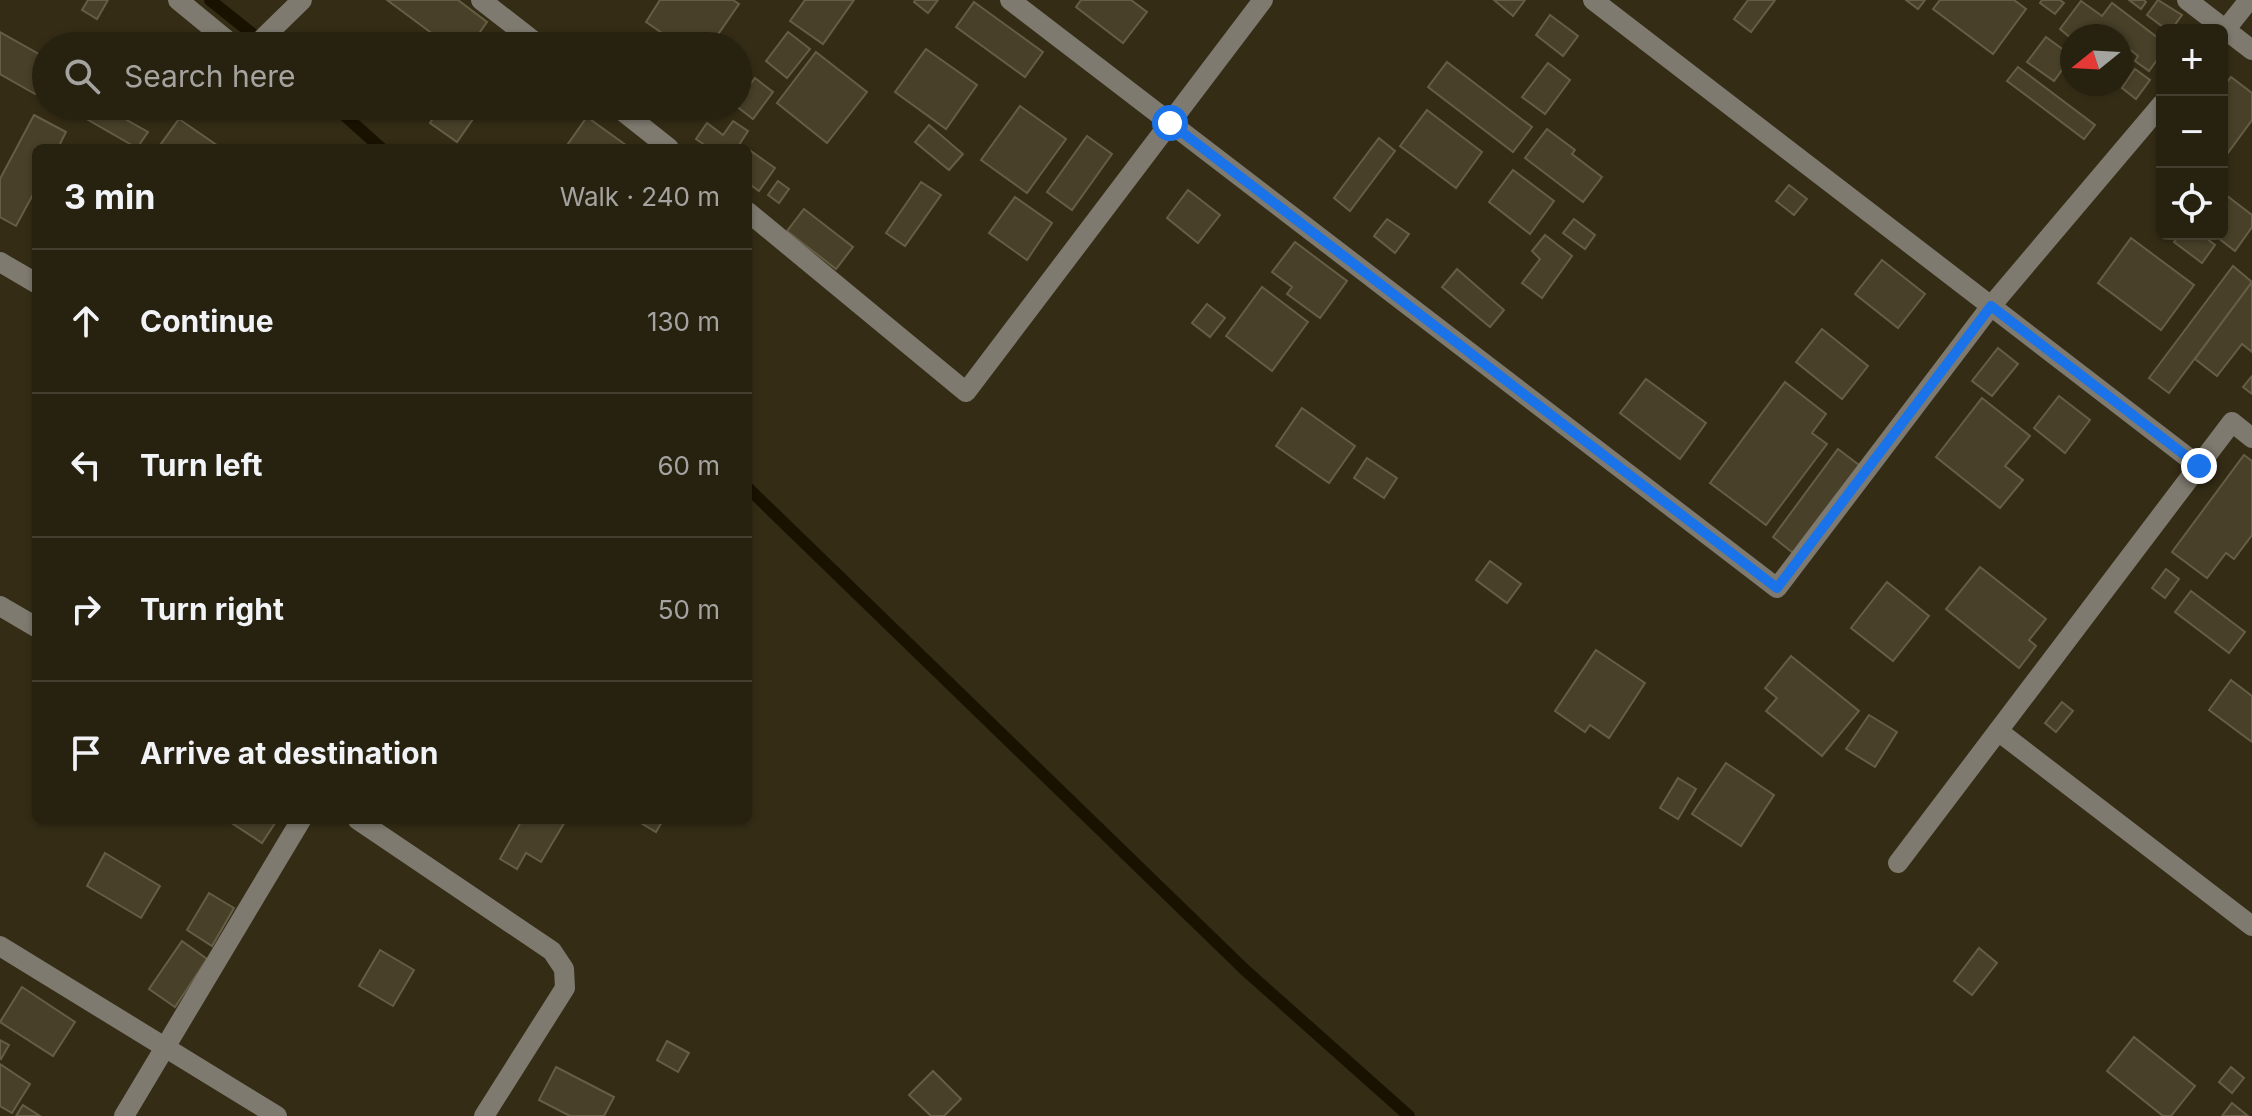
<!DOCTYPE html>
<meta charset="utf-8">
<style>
:root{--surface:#272110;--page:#332e1e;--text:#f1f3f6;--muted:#a4a39f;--line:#433e30}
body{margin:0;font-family:Inter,sans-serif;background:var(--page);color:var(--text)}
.controls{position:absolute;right:24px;top:24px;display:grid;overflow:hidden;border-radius:12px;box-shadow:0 2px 6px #0004}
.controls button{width:72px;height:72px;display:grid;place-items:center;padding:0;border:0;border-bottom:2px solid var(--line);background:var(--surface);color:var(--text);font:40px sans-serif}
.compass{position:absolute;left:2060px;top:24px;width:72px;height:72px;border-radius:50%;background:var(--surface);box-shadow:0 2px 6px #0004;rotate:252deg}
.stop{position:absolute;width:24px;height:24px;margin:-18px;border:6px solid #1a73e8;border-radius:50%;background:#fff}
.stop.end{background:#1a73e8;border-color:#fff;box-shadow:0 2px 8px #0008}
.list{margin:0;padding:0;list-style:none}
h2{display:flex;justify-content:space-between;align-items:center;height:104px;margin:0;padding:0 32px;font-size:34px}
h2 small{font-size:26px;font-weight:400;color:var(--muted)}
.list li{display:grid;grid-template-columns:52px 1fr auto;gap:24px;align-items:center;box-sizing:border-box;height:144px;padding:0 32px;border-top:2px solid var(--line)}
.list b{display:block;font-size:30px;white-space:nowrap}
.list em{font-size:26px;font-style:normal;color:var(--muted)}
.icon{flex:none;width:44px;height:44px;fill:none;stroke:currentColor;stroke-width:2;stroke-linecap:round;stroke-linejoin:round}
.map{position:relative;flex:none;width:2252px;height:1116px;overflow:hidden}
.search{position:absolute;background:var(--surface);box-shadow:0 2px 6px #0004;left:32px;top:32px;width:720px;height:88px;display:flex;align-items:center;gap:20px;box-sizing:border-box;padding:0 28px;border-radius:44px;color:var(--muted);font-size:30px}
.panel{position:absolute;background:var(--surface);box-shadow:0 2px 6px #0004;left:32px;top:144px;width:720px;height:680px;border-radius:12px}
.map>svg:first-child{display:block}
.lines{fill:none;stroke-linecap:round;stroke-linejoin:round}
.stream{stroke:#1a1200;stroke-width:12}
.building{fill:#484028;stroke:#665d45;stroke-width:2}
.minor{stroke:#7e7a6f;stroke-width:20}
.route{stroke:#1a73e8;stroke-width:10}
</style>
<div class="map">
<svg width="2252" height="1116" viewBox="0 0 2252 1116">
<rect width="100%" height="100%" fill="#342c15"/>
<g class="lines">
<g class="stream">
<polyline points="210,0 255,36"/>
<polyline points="334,106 381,148"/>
<polyline points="748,488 1245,970 1409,1116"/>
</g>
</g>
<g class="building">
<polygon points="88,0 108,0 97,19 82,10"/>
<polygon points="387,0 458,0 487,22 470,46 449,46"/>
<polygon points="660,0 733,0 739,4 710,46 681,46 646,22"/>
<polygon points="805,0 854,0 823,44 790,21"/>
<polygon points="915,0 938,0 928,13 914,2"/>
<polygon points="1081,0 1131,0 1147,12 1123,43 1076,7"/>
<polygon points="1494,0 1525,0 1513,16"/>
<polygon points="1748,0 1775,0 1751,32 1734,19"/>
<polygon points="1906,0 1925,0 1918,9"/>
<polygon points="1940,0 2014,0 2026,9 1993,54 1933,9"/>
<polygon points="2042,0 2060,0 2064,3 2055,14 2040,3"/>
<polygon points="2129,0 2144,0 2146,2 2141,9"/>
<polygon points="2158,0 2182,15 2171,30 2167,30 2147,15"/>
<polygon points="2081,1 2102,16 2112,3 2162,41 2162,53 2149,71 2135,61 2138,56 2123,44 2120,49 2120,36 2072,36 2072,39 2060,29"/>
<polygon points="974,2 1043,52 1025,77 956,27"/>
<polygon points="1550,15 1578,36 1563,56 1536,35"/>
<polygon points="0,32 46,58 46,75 35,94 0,74"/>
<polygon points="788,32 810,49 787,78 766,61"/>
<polygon points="2046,37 2072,56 2054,81 2027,62"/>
<polygon points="926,49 977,85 946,129 895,92"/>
<polygon points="816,52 867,92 827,143 777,103"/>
<polygon points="1447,62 1532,127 1513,152 1428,87"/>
<polygon points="1548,63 1570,80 1545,114 1522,97"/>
<polygon points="2018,67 2095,125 2084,139 2007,81"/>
<polygon points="2135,69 2150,80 2136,99 2122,88"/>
<polygon points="2231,77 2252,93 2252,120 2222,161 2222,89"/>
<polygon points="755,78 773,92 753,119 736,106 738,100"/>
<polygon points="64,106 102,106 148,132 137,148"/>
<polygon points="134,106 160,106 152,118"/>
<polygon points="441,106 482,106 457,142 430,123"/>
<polygon points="1020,106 1066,139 1027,193 981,160"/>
<polygon points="1427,110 1482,152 1456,188 1400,146"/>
<polygon points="34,115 66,132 58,148 36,148 36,189 16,226 0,217 0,179"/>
<polygon points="587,117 630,148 565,148"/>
<polygon points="179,119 218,146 216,148 158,148"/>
<polygon points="733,121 748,131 737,148 709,148 696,139 707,123 723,135"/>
<polygon points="929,125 963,154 949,170 915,142"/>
<polygon points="1547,129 1575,150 1572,154 1602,177 1583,202 1525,158"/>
<polygon points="1087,136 1112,154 1072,210 1047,192"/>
<polygon points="1379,138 1395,151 1350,211 1334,198"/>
<polygon points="748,149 775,168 759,191 748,183"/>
<polygon points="1513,170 1554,201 1530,234 1489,202"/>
<polygon points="778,181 789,189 779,203 768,195"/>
<polygon points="921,182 941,195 905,246 886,233"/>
<polygon points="1789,185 1807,199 1794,215 1776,201"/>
<polygon points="1188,190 1220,215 1198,243 1167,218"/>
<polygon points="2222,192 2252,215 2252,227 2235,251 2213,234 2222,234"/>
<polygon points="1015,197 1052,223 1027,260 989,233"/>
<polygon points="804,209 853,247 836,269 787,231"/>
<polygon points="1387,219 1409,234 1395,253 1374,236"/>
<polygon points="1574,219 1595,235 1585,249 1563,233"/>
<polygon points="2180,234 2201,234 2215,245 2202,263 2174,242"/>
<polygon points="1545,235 1572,256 1542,298 1522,283 1540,259 1532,251"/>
<polygon points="2131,238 2194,285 2161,330 2098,283"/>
<polygon points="1295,242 1347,281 1320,318 1287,294 1292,287 1272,272"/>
<polygon points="1882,260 1925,294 1898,328 1855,294"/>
<polygon points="2233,266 2252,282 2169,393 2149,378"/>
<polygon points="1457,269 1504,310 1490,327 1442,287"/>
<polygon points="2252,282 2252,352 2242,344 2217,376 2195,359"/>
<polygon points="1262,287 1308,322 1272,371 1226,336"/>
<polygon points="1207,304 1225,318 1210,337 1192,323"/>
<polygon points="1822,329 1868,366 1842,399 1796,362"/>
<polygon points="1998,348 2018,364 1992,396 1972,381"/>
<polygon points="2252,376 2252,394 2243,387"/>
<polygon points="1646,379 1706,423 1680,459 1620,413"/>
<polygon points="1785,382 1826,414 1812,433 1827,444 1766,525 1710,483"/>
<polygon points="2059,396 2090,420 2065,453 2034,428"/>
<polygon points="1982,398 2030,436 2005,466 2023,480 2000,508 1936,457"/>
<polygon points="1302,408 1355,446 1329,483 1276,446"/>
<polygon points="1838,449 1863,468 1797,556 1773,537"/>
<polygon points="2244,455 2252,461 2252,535 2234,559 2226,553 2207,578 2172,552"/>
<polygon points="1367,458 1397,478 1384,498 1354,478"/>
<polygon points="1490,561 1521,584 1507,603 1476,580"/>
<polygon points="1980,567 2046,619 2029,640 2036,646 2019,668 1946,609"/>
<polygon points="2166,569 2179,579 2165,598 2152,588"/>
<polygon points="1887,582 1929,616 1893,661 1851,628"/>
<polygon points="2191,591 2245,632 2229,653 2175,612"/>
<polygon points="1596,650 1645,683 1609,738 1590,725 1585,732 1555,711"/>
<polygon points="1791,656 1859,711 1822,756 1766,711 1777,698 1765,688"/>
<polygon points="2231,680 2252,696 2252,742 2209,710"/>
<polygon points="2062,702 2073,711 2056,732 2045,723"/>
<polygon points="1869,715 1897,732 1875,767 1846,749"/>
<polygon points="1726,763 1774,795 1741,846 1692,814"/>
<polygon points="1678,778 1696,789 1678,819 1660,808"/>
<polygon points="227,820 277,820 262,843"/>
<polygon points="522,820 566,820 541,862 526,853 517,869 500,859"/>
<polygon points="636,820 663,820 656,832"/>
<polygon points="105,853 160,886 141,918 87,886"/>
<polygon points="209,893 234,908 212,946 187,930"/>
<polygon points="182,941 207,959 175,1007 149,989"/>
<polygon points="1979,948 1997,963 1972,995 1954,981"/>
<polygon points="380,950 414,970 393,1006 359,986"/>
<polygon points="22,987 75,1022 53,1056 0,1022"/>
<polygon points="2134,1037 2195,1086 2171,1116 2163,1116 2107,1071"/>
<polygon points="0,1040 9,1045 1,1059 0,1058"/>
<polygon points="667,1041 689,1053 678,1072 657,1060"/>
<polygon points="0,1064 30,1084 12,1113 0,1106"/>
<polygon points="556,1067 614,1097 604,1116 570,1116 539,1100"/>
<polygon points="2231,1067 2244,1078 2232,1093 2219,1082"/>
<polygon points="933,1071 961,1099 944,1116 931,1116 909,1095"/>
<polygon points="2232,1103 2248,1116 2222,1116"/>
<polygon points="23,1105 40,1116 16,1116"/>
</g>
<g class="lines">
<g class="minor">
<polyline points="178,0 234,46"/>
<polyline points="481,0 540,46"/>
<polyline points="1010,0 1777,588 1991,306 2162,104"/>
<polyline points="1593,0 2199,466"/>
<polyline points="2187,0 2252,50"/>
<polyline points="2222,34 2249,0"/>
<polyline points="255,46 302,0"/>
<polyline points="616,106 669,148"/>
<polyline points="748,212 966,392 1263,0"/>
<polyline points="0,262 36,283"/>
<polyline points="0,606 36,627"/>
<polyline points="1998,731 2252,926"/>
<polyline points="358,820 552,951 564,969 565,988 484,1116"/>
<polyline points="1898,863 2232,422 2252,438"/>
<polyline points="0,946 277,1116"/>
<polyline points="124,1116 301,820"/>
</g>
</g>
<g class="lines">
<polyline class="route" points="1170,123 1777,588 1991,306 2199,466"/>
</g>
</svg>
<div class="controls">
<button>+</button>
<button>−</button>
<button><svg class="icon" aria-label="locate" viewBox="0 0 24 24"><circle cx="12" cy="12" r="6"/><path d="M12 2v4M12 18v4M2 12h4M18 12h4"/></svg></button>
</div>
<svg class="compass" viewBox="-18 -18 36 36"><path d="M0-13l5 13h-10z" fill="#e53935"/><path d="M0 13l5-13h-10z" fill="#a4a39f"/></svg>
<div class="stop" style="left:1170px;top:123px"></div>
<div class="stop end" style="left:2199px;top:466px"></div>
<div class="search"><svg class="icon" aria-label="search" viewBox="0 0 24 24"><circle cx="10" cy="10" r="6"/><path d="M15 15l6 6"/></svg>Search here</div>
<section class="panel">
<h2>3 min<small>Walk · 240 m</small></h2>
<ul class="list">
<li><svg class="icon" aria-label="ahead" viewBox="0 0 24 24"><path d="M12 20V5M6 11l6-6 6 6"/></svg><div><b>Continue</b></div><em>130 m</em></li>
<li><svg class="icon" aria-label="left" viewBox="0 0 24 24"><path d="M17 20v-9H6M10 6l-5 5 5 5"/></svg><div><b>Turn left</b></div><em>60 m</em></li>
<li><svg class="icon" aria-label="right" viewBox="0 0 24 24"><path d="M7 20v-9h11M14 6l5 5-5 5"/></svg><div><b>Turn right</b></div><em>50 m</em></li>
<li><svg class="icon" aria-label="arrive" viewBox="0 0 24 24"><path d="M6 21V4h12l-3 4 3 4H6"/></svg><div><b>Arrive at destination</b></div></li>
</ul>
</section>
</div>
